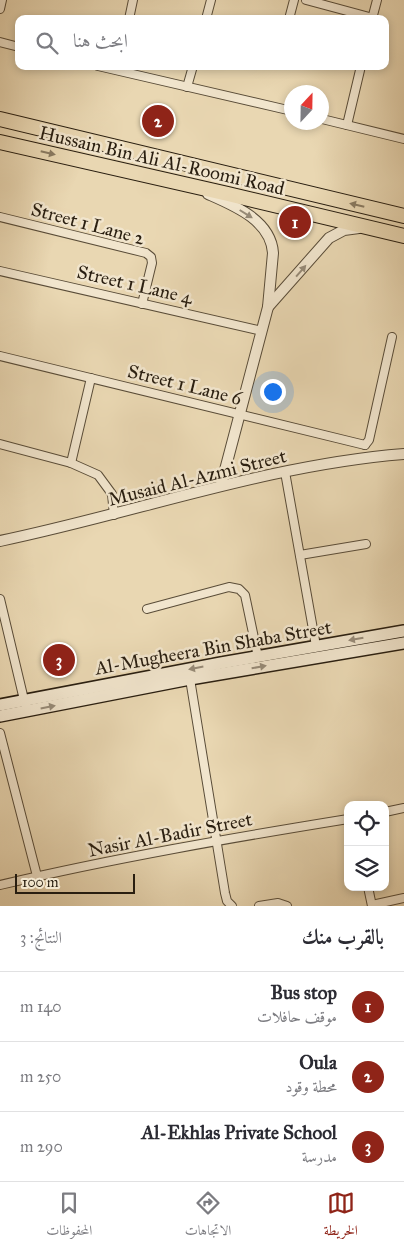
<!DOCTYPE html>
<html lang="ar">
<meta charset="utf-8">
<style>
:root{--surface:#fff;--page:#f7f7f7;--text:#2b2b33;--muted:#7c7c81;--line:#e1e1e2;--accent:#8f2418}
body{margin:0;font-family:"IM FELL Great Primer",Amiri,serif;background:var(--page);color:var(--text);direction:rtl}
.controls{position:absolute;right:15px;bottom:15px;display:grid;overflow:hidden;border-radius:10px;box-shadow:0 2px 8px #0003}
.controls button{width:45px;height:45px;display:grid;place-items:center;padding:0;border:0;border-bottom:1px solid var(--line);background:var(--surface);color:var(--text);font:25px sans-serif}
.compass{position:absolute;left:284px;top:85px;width:45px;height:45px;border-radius:50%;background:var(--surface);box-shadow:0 2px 8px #0003;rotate:22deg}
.scale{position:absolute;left:15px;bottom:12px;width:120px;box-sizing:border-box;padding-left:5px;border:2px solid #291e10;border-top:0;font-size:14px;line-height:18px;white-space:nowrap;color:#291e10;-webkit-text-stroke:4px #f1e5cd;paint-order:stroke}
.you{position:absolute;left:272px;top:391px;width:18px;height:18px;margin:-12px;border:4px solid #fff;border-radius:50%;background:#1a73e8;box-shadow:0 0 0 8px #1a73e833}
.badge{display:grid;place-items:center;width:32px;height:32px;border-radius:50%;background:var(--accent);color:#fff;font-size:16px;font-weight:700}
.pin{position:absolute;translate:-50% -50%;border:2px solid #fff;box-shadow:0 1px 5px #0006}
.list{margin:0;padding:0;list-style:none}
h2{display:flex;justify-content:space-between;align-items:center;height:65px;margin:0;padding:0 20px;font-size:21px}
h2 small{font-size:16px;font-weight:400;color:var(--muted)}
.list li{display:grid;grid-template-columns:32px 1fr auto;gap:15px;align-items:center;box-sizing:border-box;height:70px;padding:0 20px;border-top:1px solid var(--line)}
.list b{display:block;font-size:19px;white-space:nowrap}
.list p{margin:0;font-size:16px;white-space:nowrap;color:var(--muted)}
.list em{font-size:16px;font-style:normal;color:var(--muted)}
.icon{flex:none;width:28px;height:28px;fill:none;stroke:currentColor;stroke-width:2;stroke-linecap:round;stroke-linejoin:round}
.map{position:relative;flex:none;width:404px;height:906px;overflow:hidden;direction:ltr}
.search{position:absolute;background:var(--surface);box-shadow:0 2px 8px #0003;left:15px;right:15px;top:15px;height:55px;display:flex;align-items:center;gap:12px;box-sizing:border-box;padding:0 18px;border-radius:10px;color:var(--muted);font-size:19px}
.sheet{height:275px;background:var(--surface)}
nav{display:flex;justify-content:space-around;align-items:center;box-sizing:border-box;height:70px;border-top:1px solid var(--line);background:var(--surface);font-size:14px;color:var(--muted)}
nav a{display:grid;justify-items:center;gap:2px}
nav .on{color:var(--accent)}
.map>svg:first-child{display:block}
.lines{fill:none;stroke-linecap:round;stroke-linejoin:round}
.minor-casing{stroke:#594c38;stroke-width:10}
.tertiary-casing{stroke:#594c38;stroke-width:12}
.secondary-casing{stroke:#291e10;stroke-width:14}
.trunk-casing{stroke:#291e10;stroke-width:16}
.minor{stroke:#f1e5cd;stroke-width:8}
.tertiary{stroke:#f1e5cd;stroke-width:10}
.secondary{stroke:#f1e5cd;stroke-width:11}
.trunk{stroke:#e9d7b2;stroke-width:14}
.oneway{fill:#897a61}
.oneway2{fill:#978b78}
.labels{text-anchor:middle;stroke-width:5;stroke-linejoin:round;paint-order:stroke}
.street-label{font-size:19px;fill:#291e10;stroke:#f1e5cd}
</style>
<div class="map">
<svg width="404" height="906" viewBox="0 0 404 906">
<rect width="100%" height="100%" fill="#e9d7b2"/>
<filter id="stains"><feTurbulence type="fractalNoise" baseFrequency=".004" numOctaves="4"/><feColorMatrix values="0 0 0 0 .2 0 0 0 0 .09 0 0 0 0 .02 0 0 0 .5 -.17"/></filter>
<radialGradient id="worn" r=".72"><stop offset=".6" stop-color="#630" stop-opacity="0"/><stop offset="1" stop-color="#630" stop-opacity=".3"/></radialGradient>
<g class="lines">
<defs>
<g id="minor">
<polyline points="306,0 373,18"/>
<polyline points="0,9 2,0"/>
<polyline points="129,19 133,0"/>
<polyline points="206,19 211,0"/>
<polyline points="289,19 294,0"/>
<polyline points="372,19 377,0"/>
<polyline points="0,42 19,47"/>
<polyline points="98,66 292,111"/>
<polyline points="187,87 193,66"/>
<polyline points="322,119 404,139"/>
<polyline points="347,125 361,66"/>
<polyline points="0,217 146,253 151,257 152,263 142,304"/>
<polyline points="0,271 262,331"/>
<polyline points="0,356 365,445"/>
<polyline points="0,444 71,463 98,475 112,494 114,515"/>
<polyline points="365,445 369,440 392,337"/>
<polyline points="71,463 91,378"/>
<polyline points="285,472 316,646"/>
<polyline points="300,555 366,544"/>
<polyline points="0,599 25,704"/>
<polyline points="147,609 229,587 239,589 245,595 258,657"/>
<polyline points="190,679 225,893 227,901 232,906"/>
<polyline points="0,733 37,876"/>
<polyline points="385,812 404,808"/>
<path d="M0,885C115,858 231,838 348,819"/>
<polyline points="368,887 372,906"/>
<polyline points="372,905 404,898"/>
<polyline points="259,906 278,903 287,906"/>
</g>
<g id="tertiary">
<path d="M208,194C233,205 271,220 273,253L268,307L221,485"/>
<polyline points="268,307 329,238 344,230 359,228"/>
<path d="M0,541C135,513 266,465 404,454"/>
</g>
<g id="secondary">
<polyline points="0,705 221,663 404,631"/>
<polyline points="0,716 190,679 404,643"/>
</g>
<g id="trunk">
<polyline points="0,119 404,216"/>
<polyline points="0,142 228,194 404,236"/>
</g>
</defs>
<use href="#minor" class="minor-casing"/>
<use href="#tertiary" class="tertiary-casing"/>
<use href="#secondary" class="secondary-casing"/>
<use href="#trunk" class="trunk-casing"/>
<use href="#minor" class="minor"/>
<use href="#tertiary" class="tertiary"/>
<use href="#secondary" class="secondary"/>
<use href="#trunk" class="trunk"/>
</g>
<defs><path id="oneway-solid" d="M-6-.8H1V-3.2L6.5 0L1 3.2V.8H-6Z" transform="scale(1.25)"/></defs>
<g class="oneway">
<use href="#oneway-solid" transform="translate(48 153) rotate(13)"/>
<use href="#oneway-solid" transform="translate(357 205) rotate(-167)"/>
</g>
<g class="oneway2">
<use href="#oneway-solid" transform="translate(246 214) rotate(32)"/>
<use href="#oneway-solid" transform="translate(301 271) rotate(-49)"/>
<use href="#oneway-solid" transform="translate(356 639) rotate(170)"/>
<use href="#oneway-solid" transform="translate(259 667) rotate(-10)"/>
<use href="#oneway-solid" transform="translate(196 668) rotate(169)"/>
<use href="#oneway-solid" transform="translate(48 707) rotate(-11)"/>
</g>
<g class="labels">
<g class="street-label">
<text transform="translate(162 160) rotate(13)" y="7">Hussain Bin Ali Al-Roomi Road</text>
<text transform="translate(88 223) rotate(15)" y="7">Street 1 Lane 2</text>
<text transform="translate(135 284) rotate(13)" y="7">Street 1 Lane 4</text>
<text transform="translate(185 384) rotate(14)" y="7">Street 1 Lane 6</text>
<text transform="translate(197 477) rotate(-14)" y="7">Musaid Al-Azmi Street</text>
<text transform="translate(213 647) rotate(-10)" y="7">Al-Mugheera Bin Shaba Street</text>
<text transform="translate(170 834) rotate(-11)" y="7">Nasir Al-Badir Street</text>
</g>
</g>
<rect width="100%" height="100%" filter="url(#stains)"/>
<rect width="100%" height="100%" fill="url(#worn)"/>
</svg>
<div class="controls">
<button><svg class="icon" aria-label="locate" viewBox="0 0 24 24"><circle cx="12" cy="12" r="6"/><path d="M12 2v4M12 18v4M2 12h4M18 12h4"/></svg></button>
<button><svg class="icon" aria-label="layers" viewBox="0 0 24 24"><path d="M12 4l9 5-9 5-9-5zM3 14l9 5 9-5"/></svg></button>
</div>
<svg class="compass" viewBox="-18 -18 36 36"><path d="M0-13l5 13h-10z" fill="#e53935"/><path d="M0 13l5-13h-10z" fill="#7c7c81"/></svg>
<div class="scale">100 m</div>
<div class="you"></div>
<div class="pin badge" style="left:295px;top:222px">1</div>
<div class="pin badge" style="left:158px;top:121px">2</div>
<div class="pin badge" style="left:59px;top:660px">3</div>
<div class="search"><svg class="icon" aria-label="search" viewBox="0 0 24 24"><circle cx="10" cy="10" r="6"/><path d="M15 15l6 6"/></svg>ابحث هنا</div>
</div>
<section class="sheet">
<h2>بالقرب منك<small>النتائج: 3</small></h2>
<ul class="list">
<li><span class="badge">1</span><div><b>Bus stop</b><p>موقف حافلات</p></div><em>140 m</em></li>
<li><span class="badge">2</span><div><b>Oula</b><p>محطة وقود</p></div><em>250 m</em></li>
<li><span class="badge">3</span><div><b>Al-Ekhlas Private School</b><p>مدرسة</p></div><em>290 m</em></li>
</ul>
</section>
<nav>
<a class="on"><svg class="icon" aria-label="map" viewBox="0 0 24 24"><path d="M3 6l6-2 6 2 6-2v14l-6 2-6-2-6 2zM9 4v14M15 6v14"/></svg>الخريطة</a>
<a><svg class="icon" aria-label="directions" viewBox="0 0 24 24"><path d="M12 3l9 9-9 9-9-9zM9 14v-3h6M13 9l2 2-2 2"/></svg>الاتجاهات</a>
<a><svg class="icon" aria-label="saved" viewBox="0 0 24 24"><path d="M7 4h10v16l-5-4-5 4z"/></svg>المحفوظات</a>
</nav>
